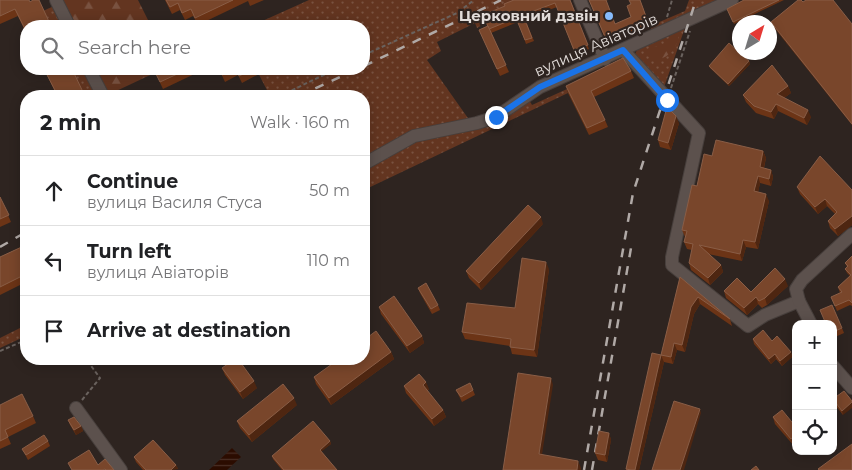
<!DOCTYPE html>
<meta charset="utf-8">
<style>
:root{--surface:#fff;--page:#f6f6f6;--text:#202124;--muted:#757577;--line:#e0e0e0}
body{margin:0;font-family:Montserrat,sans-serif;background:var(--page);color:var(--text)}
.controls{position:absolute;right:15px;bottom:15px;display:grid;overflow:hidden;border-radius:10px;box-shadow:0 2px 12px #0003}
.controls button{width:45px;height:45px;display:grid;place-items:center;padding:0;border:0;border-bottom:1px solid var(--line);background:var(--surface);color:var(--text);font:25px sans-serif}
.compass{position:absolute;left:732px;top:15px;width:45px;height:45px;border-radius:50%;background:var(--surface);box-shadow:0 2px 12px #0003;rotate:38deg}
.stop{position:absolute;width:15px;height:15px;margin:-11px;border:4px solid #1a73e8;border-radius:50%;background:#fff}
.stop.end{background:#1a73e8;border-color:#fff;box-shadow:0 1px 5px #0008}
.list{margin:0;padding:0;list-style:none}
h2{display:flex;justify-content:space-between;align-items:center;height:65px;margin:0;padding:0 20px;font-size:21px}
h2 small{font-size:16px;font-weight:400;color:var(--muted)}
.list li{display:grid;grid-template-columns:32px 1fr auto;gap:15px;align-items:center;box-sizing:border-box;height:70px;padding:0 20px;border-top:1px solid var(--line)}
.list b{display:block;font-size:19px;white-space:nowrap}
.list p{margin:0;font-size:16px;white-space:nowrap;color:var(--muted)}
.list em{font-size:16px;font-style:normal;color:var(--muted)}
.icon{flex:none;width:28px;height:28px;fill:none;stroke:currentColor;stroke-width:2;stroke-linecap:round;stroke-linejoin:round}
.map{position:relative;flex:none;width:852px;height:470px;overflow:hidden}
.search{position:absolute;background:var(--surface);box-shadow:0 2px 12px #0003;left:20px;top:20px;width:350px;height:55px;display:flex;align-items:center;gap:12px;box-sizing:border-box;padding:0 18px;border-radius:20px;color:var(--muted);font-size:19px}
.panel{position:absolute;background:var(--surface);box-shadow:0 2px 12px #0003;left:20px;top:90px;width:350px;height:275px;border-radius:20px}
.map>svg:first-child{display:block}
.grass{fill:url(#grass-dots)}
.forest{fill:url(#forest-firs)}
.water{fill:url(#water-rules)}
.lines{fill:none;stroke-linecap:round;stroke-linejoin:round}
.minor-casing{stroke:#473f3c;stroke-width:14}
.path{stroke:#6a625e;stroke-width:2;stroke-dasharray:4 2.5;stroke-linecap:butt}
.minor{stroke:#5c514d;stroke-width:12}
.rail{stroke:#b0a9a6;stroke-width:2.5;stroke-dasharray:9 9;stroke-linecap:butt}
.wall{fill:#6c3416}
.shaded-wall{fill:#4e2611}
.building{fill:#79462b;stroke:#895d46}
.route{stroke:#1a73e8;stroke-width:6}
.poi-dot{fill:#86bbfb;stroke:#2e2420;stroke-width:2}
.labels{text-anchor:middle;stroke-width:4.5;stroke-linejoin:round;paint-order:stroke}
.poi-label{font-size:15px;font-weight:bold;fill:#e2dcd9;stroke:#2e2420;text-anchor:end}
.street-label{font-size:15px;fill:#e2dcd9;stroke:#2e2420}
</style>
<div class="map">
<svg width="852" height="470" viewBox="0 0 852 470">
<defs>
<pattern id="grass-dots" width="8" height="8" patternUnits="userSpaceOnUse" patternTransform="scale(1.25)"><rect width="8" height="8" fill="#633520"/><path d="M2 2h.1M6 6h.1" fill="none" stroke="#795240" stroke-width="1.8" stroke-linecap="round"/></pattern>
<pattern id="forest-firs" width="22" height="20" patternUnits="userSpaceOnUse" patternTransform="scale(1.25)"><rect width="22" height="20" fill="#633520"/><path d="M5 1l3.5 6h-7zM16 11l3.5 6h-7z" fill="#795240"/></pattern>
<pattern id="water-rules" width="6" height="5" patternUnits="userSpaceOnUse" patternTransform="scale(1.25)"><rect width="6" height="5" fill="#2b0c00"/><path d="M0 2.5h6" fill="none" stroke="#492f25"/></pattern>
</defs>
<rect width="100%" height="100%" fill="#2e2420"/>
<g class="grass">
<polygon points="309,0 526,0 477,28 475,23 437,42 441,51 427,60 470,121 364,161 364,96 326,96 324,92 314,96 260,96 268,92 256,69 364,69 364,26 251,26"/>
<polygon points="689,0 721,0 653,33 650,26 685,11"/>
<polygon points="54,6 64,26 51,26 43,11"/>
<polygon points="686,25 663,90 635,54 638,48"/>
<polygon points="71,69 85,69 97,94 85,96"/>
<polygon points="567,89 568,93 364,190 364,168 415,139 478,127 528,98 532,105"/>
<polygon points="26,325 26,336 0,348 0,338"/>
</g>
<g class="forest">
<polygon points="63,0 138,0 151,26 75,26"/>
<path d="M679,33C678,47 670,57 657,60L649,57L644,50L664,44Z"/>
<polygon points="96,69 163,69 112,93 106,91"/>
</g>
<polygon class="water" points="232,448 241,457 227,470 209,470"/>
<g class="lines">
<defs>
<g id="minor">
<polyline points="56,0 69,26"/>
<polyline points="580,0 605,59"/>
<polyline points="623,50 699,133 672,257 672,265 748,326 765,315 799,301 811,324"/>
<polyline points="89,69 103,96"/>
<polyline points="364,164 414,136 477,123 496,117 540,87 732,0"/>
<polyline points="799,301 796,289 802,280 852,234"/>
<polyline points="833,366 852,388"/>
<polyline points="76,408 121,470"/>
</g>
</defs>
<use href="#minor" class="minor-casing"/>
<g class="path">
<polyline points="667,17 672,0"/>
<polyline points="364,55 457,13 474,0"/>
<polyline points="671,88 690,31"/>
<polyline points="280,96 336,69"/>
<polyline points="0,351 26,340"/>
<polyline points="82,400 100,378 86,359"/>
</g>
<use href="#minor" class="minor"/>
<g class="rail">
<polyline points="364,66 501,0"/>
<polyline points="299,96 357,69"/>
<polyline points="0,247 26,232"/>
<polyline points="584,470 633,193 696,0"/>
<polyline points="592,470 631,248"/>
</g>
</g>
<g class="wall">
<polygon points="0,0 29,0 26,33 18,16 0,24"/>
<polygon points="165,0 264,0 250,6 248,1 198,25 193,16 185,20 180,10 172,14"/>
<polygon points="570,0 589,49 575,54 557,7 525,19 534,41 526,44 518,22 491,33 509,72 500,76 479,30 487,26 483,15"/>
<polygon points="589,0 608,0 606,1 615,24 631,17 640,0 650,26 607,43"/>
<polygon points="744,0 784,0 734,24 727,9"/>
<polygon points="803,2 852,24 852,125 772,25 771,22"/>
<polygon points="749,61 750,64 729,86 710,68 709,66"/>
<polygon points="44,69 72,69 85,96 57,96"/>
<polygon points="156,69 205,69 163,89 154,70"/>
<polygon points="219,69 257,69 259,74 242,83 238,75 225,82"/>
<polygon points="631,71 634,78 594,97 605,120 608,127 589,135 568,93 566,86"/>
<polygon points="788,86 791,93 784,98 811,117 807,125 778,111 774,119 756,113 746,102 743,95"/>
<polygon points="679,123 671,150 660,147 658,140"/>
<polygon points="763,151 766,158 764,168 771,170 773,177 771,186 760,183 758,192 769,201 758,249 746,247 742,261 708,254 721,265 723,272 710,285 691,270 689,263 692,250 687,249 684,242 685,237 682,230 697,186 712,156"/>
<polygon points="797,187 852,190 852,225 838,236 830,228 828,221 835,214 827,206 818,214 800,194"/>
<polygon points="0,197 11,222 0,227"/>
<polygon points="543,224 481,290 469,278 466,271"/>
<polygon points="26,245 26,282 0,295 0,257"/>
<polygon points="852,256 852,306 850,305 837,311 831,297 840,293 838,287 850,276 847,273 845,269 847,267 845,263"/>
<polygon points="549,269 537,357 512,354 510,346 465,339 462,332 515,308"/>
<polygon points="680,277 730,319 732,326 700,304 694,314 685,352 677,350 673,364 664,362 639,470 626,470 626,469 661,355"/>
<polygon points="788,286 767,305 762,308 758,304 747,315 726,298 724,291 751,292"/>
<polygon points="418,288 438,305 440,310 432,314 420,293"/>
<polygon points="379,307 422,336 424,343 410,353 381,314"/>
<polygon points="833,324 842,328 844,333 833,338"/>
<polygon points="753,339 772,341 791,352 792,357 782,366 776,359 771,364 754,344"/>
<polygon points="391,352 394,359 331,405 316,384 314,377"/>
<polygon points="222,368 257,388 243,399 225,375"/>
<polygon points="404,386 429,389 427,391 443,410 446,417 434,426 406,393"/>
<polygon points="456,390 473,390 475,395 462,402"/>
<polygon points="844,391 843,415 835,405 833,399"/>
<polygon points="0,405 33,416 36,423 8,437 11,444 0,449"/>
<polygon points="297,405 252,442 240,428 237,421"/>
<polygon points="773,417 796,427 796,445 794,446 775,424"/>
<polygon points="68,420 81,426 83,431 76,435 70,425"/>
<polygon points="609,433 611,440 607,462 598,460 595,453"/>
<polygon points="48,441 50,446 28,460 22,449"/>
<polygon points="330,441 331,444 321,451 337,470 282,470 273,459 272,456"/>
<polygon points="134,457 176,465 178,469 143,470 136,462"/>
</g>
<g class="shaded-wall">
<polygon points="749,61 750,64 729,86 728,84"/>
<polygon points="788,86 791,93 780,101 777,94"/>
<polygon points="776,104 778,111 774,119 771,112"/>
<polygon points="808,110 811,117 807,125 804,118"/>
<polygon points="676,116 679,123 671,150 668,143"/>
<polygon points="763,151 766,158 762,174 760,167"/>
<polygon points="771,170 773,177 771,186 769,179"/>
<polygon points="758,176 760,183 757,198 754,191"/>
<polygon points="766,194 769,201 758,249 755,242"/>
<polygon points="825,199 827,206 818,214 815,207"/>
<polygon points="852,216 852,225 838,236 835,229"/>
<polygon points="541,217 543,224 481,290 479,283"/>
<polygon points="743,240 746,247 742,261 740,254"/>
<polygon points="546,262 549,269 537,357 534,350"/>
<polygon points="721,265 723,272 710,285 708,278"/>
<polygon points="785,279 788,286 767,305 765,298"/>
<polygon points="698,297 700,304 694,314 685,352 682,345 691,307"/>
<polygon points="756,297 758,304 747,315 744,308"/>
<polygon points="422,336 424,343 410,353 407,346"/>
<polygon points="674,343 677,350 673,364 671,357"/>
<polygon points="391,352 394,359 331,405 329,398"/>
<polygon points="791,352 792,357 782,366 780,361"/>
<polygon points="775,354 776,359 771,364 769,359"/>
<polygon points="661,355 664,362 639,470 635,470"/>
<polygon points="551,378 553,385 541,461 539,454"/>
<polygon points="254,381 257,388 243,399 240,392"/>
<polygon points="426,382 429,389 425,392 423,385"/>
<polygon points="294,398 297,405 252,442 249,435"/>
<polygon points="852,402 852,408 843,415 842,411"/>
<polygon points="700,409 701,413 684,470 680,470"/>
<polygon points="443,410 446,417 434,426 432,419"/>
<polygon points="81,426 83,431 76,435 74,430"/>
<polygon points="609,433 611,440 607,462 605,455"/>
<polygon points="796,436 796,445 794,446 791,439"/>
<polygon points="330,441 331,444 321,452 320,450"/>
<polygon points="578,461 581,468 581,470 577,470"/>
<polygon points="176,465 178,469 171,470"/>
</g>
<g class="building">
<polygon points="0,0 29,0 30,2 33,0 39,0 51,26 26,26 26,31 15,9 0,16"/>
<polygon points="166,0 233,0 195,18 191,9 182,13 178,3 170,7"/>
<polygon points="514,0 570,0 588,45 574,50 555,3 523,15 532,38 525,40 516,18 489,29 483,15 505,6 504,4"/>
<polygon points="589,0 606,0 615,24 631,17 627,6 631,4 629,0 640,0 648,22 606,39"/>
<polygon points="744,0 779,0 733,22 727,9"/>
<polygon points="798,0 801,0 803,2 806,0 833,0 852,24 852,124 771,22"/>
<polygon points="488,26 506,65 497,69 479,30"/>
<polygon points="729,43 749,61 728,84 709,66"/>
<polygon points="623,58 631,71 591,91 605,120 587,128 566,86"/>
<polygon points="772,65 788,86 777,94 808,110 804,118 776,104 771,112 754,106 743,95"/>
<polygon points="44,69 72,69 83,92 75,96 58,96"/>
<polygon points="156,69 188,69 160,82 154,70"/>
<polygon points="219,69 235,69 222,75"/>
<polygon points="236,69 254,69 239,76"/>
<polygon points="667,107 676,116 668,143 658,140"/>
<polygon points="716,140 763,151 760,167 771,170 769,179 758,176 754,191 766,194 755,242 743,240 740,254 699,245 721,265 708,278 689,263 693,244 684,242 687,231 682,230 692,185 697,186 704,154 712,156"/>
<polygon points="26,148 26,157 23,150"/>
<polygon points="820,156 852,190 852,216 835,229 828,221 837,212 825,199 815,207 797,187"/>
<polygon points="0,197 9,215 0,219"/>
<polygon points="528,205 541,217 479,283 466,271"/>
<polygon points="26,245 26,274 0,287 0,257"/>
<polygon points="852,256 852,303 849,300 835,306 831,297 842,292 838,287 851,275 845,269 848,266 845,263"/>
<polygon points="522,258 546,262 534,350 510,347 511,339 462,332 467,303 515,308"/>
<polygon points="775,268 785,279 765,298 759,301 756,297 744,308 724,291 737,278 751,292"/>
<polygon points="680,277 730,319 698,297 691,307 682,345 674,343 671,357 661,355"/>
<polygon points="426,283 438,305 431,309 418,288"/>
<polygon points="394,296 422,336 407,346 379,307"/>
<polygon points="832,305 842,328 833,332 833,324 826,324 820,310"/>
<polygon points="763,330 772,341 777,336 791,352 780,361 775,354 769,359 753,339"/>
<polygon points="376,331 391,352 329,398 314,377 339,359 364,359 364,340"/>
<polygon points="652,353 661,355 635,470 631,470 626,469"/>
<polygon points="235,359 238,359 254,381 240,392 222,368"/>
<polygon points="518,373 551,378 539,454 578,461 577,470 503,470"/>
<polygon points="419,374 426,382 423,385 443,410 432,419 404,386"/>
<polygon points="470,383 473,390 461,397 456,390"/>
<polygon points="283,384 294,398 249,435 237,421"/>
<polygon points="844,391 852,401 852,402 842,411 833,399"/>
<polygon points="22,394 33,416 5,430 8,437 0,441 0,405"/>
<polygon points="674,401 700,409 680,470 652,470"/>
<polygon points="782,410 796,427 796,436 791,439 773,417"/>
<polygon points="74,417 81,426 74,430 68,420"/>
<polygon points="313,421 330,441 320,450 337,470 284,470 272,456"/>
<polygon points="599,431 609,433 605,455 595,453"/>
<polygon points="44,435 48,441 26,455 22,449"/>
<polygon points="153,440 176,465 171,470 146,470 134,457"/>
<polygon points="852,444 852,470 819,470 818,469"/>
<polygon points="89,450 98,465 105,459 114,470 106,470 105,469 103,470 72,470 68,463"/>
<polygon points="756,466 759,470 751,470"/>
</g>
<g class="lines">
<polyline class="route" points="496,117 540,87 623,50 667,100"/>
</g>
<circle class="poi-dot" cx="609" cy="16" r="5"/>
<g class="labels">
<g class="poi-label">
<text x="599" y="21">Церковний дзвін</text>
</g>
<g class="street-label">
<text transform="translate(596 45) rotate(-24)" y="5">вулиця Авіаторів</text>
</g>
</g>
</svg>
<div class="controls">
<button>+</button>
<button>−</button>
<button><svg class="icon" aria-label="locate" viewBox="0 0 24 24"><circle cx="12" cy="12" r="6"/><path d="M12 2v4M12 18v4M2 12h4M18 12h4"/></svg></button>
</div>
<svg class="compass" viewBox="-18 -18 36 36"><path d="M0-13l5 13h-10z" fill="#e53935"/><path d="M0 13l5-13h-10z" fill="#757577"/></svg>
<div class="stop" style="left:667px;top:100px"></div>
<div class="stop end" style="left:496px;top:117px"></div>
<div class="search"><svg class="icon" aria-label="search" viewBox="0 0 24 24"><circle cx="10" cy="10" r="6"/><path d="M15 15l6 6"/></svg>Search here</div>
<section class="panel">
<h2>2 min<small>Walk · 160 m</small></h2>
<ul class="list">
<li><svg class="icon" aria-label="ahead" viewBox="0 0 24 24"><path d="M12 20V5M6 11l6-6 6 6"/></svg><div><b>Continue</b><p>вулиця Василя Стуса</p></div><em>50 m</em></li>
<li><svg class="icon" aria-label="left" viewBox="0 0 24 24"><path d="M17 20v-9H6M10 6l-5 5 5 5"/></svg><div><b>Turn left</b><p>вулиця Авіаторів</p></div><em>110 m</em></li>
<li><svg class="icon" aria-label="arrive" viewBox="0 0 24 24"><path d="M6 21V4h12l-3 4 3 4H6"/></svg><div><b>Arrive at destination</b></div></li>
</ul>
</section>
</div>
